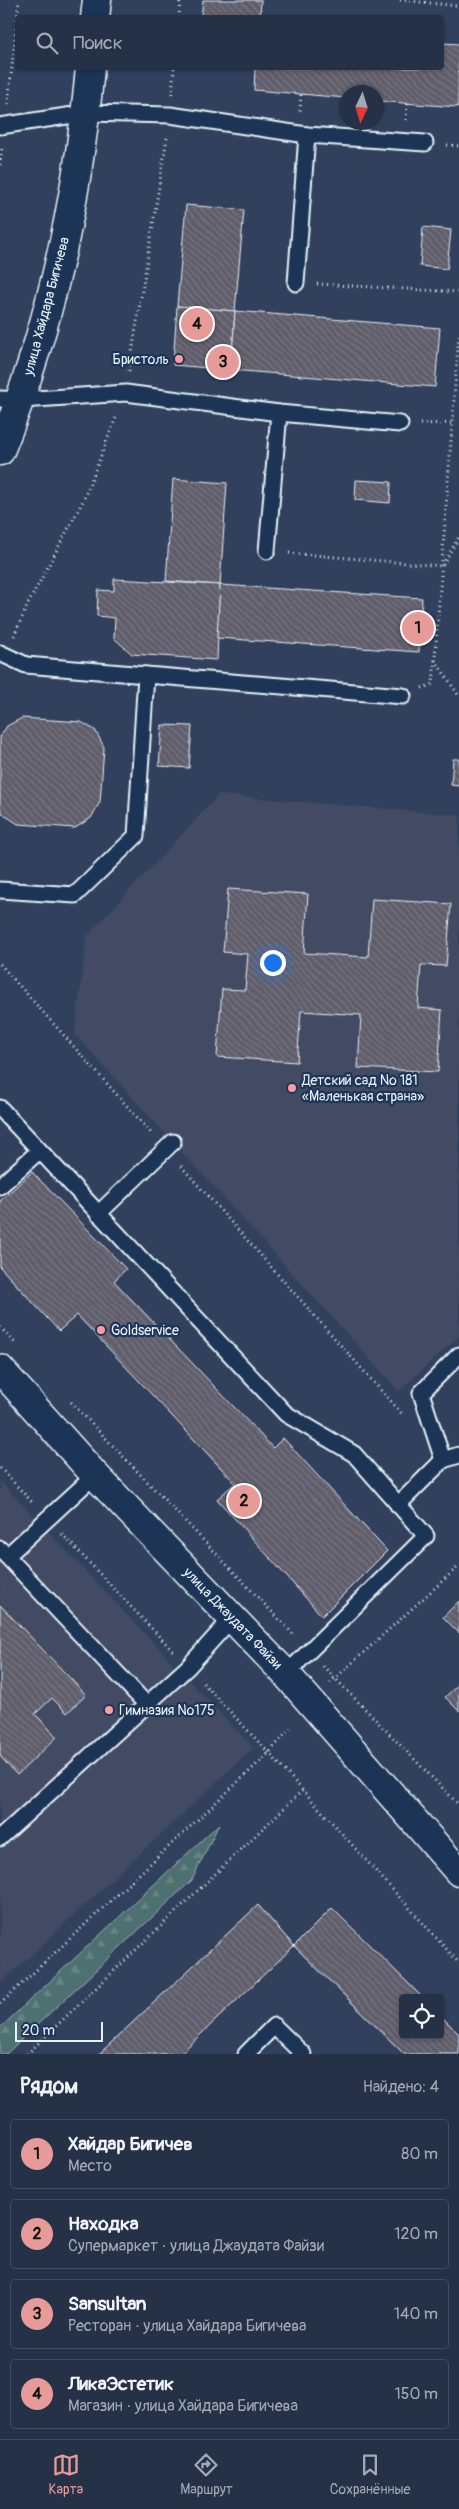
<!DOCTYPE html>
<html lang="ru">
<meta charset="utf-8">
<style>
:root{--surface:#253146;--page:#313d51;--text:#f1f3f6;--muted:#a3a9b3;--line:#424c5f;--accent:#e69b98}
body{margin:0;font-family:Pangolin,sans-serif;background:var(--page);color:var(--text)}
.controls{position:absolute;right:15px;bottom:15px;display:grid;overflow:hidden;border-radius:5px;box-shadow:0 1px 4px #0004}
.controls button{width:45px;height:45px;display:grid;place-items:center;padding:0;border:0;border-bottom:1px solid var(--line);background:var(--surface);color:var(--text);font:25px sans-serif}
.compass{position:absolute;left:339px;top:85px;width:45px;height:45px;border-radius:50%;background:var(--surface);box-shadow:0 1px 4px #0004;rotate:184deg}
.scale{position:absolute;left:15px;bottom:12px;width:88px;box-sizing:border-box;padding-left:5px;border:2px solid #e8f1f8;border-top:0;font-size:14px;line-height:18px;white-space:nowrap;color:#e8f1f8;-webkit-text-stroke:4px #1d3557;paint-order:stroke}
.you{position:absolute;left:272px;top:962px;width:18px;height:18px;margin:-12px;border:4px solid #fff;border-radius:50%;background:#1a73e8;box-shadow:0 0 0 8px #1a73e833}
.badge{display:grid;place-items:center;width:32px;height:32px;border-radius:50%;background:var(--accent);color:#111;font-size:16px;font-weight:700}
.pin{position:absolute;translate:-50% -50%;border:2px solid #fff;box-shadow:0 1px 5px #0006}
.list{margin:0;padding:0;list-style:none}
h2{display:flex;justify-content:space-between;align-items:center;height:65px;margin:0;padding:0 20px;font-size:21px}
h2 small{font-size:16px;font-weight:400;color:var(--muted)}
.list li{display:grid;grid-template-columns:32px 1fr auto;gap:15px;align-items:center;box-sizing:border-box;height:70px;margin:0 10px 10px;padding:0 10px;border:1px solid var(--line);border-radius:5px}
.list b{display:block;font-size:19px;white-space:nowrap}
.list p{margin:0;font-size:16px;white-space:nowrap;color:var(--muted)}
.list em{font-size:16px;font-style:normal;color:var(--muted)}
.icon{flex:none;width:28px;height:28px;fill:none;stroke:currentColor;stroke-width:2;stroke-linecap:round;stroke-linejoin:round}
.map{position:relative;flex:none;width:459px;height:2054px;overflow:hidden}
.search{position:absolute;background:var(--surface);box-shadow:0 1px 4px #0004;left:15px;right:15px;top:15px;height:55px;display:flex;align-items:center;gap:12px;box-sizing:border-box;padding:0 18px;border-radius:5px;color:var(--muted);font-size:19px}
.sheet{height:385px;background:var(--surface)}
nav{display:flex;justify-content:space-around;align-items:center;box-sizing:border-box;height:70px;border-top:1px solid var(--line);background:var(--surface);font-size:14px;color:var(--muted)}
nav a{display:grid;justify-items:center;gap:2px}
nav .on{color:var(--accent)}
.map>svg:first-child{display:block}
.built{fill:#424c64}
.forest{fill:url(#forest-firs);stroke:#9ab0b4}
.building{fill:url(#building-back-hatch);stroke:#e8f1f8}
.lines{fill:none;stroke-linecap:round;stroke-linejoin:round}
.service-casing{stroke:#e8f1f8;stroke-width:19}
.minor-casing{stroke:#e8f1f8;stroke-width:31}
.path{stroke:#e8f1f8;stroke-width:3;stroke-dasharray:1 4;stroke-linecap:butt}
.service{stroke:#1d3557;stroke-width:15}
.minor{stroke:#1d3557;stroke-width:28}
.poi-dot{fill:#ff9aa2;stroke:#1d3557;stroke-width:2}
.labels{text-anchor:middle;stroke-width:4.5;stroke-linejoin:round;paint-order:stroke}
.street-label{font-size:14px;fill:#e8f1f8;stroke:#1d3557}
.poi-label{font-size:14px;fill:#e8f1f8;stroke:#1d3557;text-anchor:start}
</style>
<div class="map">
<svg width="459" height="2054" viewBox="0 0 459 2054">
<defs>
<pattern id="forest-firs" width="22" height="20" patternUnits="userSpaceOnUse" patternTransform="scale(1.25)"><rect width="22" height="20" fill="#4d7071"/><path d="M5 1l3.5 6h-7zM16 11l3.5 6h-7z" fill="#678586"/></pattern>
<pattern id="building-back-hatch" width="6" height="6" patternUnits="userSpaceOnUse" patternTransform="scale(1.25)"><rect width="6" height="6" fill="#605d6b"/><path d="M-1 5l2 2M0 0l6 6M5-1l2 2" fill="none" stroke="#777581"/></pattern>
</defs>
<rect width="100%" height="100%" fill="#31415d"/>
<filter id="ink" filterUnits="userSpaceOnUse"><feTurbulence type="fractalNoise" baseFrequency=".02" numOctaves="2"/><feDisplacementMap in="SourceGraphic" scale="10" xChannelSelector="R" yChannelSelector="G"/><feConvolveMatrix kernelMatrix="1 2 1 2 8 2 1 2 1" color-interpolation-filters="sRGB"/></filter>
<g filter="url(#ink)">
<g class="built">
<polygon points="219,795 459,815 459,1336 399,1391 75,1034 87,936"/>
<polygon points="0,1481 253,1748 0,1984"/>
</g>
<polygon class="forest" points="219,1824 192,1880 6,2054 0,2054 0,2028"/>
<g class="building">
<polygon points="203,0 261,0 260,18 201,18"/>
<polygon points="442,43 459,44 458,107 376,101 376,92 346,92 346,98 254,90 255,68 442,68"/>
<polygon points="186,205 244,210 235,311 177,306"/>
<polygon points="423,227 451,230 447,269 420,266"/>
<polygon points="177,306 235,311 231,370 173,365"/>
<polygon points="235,311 440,328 435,387 231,370"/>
<polygon points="173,479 227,483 220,585 166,581"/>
<polygon points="356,480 391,482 390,503 355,500"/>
<polygon points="114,579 220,585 217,660 132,654 114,638 115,618 97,616 98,590 114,591"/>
<polygon points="220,585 422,598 419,652 217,638"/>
<polygon points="22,718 81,722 95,730 104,747 100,802 91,818 75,828 18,824 3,814 0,807 0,737 7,726"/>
<polygon points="162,725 192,726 189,768 159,766"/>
<polygon points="453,759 459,759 459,786 451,785"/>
<polygon points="228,889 308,894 304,953 368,957 372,899 451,904 446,966 421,965 418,1008 442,1010 438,1072 358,1068 361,1015 301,1011 297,1062 217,1057 222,989 245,990 248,954 223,952"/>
<polygon points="32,1172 126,1269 114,1281 273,1448 283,1438 387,1551 322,1616 217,1499 235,1483 77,1315 59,1331 0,1267 0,1201"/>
<polygon points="459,1601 459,1633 443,1617"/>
<polygon points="0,1605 86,1695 67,1713 52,1698 35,1714 57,1737 17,1775 0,1756"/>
<polygon points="459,1684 459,1711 445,1697"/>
<polygon points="258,1905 294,1946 180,2054 99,2054"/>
<polygon points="332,1908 423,1998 403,1998 403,2035 440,2035 440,2015 459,2034 459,2054 404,2054 294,1946"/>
</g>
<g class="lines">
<defs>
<g id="service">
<polyline points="0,126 87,113 170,115 307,135 425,143"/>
<polyline points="296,283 307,135"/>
<polyline points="0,399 21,400 126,393 279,413 400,424"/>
<polyline points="267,551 279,413"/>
<polyline points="0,653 26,665 146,675 136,836 75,895 0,890"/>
<polyline points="146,675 403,696"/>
<polyline points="0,1108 286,1414 354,1454 426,1536 286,1674"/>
<polyline points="0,1186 39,1151"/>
<polyline points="98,1214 173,1142"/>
<polyline points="443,1460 421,1393 459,1355"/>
<polyline points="398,1505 443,1460 459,1455"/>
<polyline points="0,1549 147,1705"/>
<polyline points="7,1556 95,1475"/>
<polyline points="0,1838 188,1667 233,1617"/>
<polyline points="246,2054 274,2026 303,2054"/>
</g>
<g id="minor">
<polyline points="95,18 97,0"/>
<path d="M0,451C50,329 78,199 90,68"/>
<polyline points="0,1369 95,1475 286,1674 459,1872"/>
</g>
</defs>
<use href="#service" class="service-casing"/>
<use href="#minor" class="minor-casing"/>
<g class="path">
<polyline points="400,0 459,6"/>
<polyline points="179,18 180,0"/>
<polyline points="172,94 174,68"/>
<polyline points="8,104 19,0"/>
<polyline points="300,111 301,94"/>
<polyline points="406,120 407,103"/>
<polyline points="447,145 459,146"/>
<polyline points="0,165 2,147"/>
<polyline points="317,284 459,292"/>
<polyline points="129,371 167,138"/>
<polyline points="420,424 452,423"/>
<polyline points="289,553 442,566 459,537"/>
<polyline points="14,636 28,604 83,501 117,415"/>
<polyline points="435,660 459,696"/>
<polyline points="422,688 433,684 459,332"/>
<polyline points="0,964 152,1134"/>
<polyline points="181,1166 403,1415"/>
<polyline points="0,1327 15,1343"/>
<polyline points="71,1402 295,1636"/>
<polyline points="0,1468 32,1502"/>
<polyline points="62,1534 173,1651"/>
<polyline points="323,1666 459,1805"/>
<polyline points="203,1683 269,1753 459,1963"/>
<polyline points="330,1683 459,1566"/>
<polyline points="0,2004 269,1753 293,1725"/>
<polyline points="27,2054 303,1790"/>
</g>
<use href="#service" class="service"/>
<use href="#minor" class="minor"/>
</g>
</g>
<g class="poi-dot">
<circle cx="179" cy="359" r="5"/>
<circle cx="292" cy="1088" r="5"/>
<circle cx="101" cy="1330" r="5"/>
<circle cx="109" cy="1710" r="5"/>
</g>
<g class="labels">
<g class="street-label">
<text transform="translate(46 306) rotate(-75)" y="5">улица Хайдара Бигичева</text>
<text transform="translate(233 1618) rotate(46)" y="5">улица Джаудата Файзи</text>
</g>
<g class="poi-label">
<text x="169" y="364" text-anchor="end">Бристоль</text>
<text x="302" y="1085">Детский сад № 181<tspan x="302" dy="16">«Маленькая страна»</tspan></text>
<text x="111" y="1335">Goldservice</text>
<text x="119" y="1715">Гимназия №175</text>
</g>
</g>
</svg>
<div class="controls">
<button><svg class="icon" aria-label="locate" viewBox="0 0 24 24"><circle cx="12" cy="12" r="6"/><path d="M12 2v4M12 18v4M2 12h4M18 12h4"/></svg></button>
</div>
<svg class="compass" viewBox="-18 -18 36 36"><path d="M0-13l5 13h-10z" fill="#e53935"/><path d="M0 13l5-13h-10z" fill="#a3a9b3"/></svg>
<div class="scale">20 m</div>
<div class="you"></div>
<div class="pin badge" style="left:418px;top:628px">1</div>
<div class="pin badge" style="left:244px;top:1501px">2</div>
<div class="pin badge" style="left:223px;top:362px">3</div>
<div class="pin badge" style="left:197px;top:324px">4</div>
<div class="search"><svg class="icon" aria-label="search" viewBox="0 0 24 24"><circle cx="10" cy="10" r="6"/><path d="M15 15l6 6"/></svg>Поиск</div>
</div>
<section class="sheet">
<h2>Рядом<small>Найдено: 4</small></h2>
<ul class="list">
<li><span class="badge">1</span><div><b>Хайдар Бигичев</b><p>Место</p></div><em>80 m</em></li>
<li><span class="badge">2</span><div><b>Находка</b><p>Супермаркет · улица Джаудата Файзи</p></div><em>120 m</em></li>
<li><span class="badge">3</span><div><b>Sansultan</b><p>Ресторан · улица Хайдара Бигичева</p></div><em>140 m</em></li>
<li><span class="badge">4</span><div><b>ЛикаЭстетик</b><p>Магазин · улица Хайдара Бигичева</p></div><em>150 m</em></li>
</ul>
</section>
<nav>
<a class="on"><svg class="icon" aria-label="map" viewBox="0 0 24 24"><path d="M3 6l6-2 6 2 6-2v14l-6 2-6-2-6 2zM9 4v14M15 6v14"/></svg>Карта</a>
<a><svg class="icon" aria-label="directions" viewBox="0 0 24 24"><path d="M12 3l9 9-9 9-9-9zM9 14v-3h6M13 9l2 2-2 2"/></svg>Маршрут</a>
<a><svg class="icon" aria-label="saved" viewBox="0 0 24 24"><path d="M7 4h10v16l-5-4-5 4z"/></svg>Сохранённые</a>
</nav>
